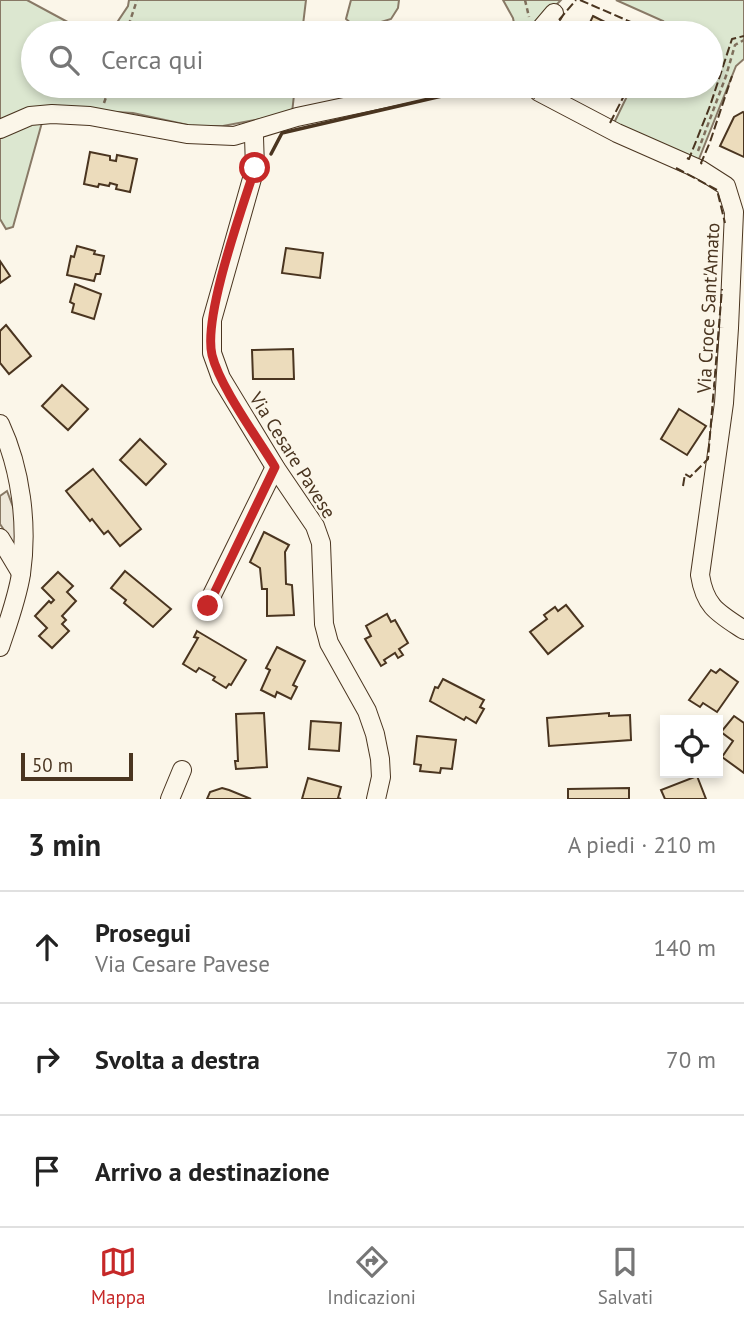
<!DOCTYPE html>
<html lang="it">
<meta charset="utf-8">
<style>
:root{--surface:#fff;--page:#f2f2f2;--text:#222;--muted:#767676;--line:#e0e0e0;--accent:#c62828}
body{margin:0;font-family:"PT Sans",sans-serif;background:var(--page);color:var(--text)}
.controls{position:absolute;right:21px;bottom:21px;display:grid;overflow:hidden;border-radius:0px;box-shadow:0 4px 10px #0003}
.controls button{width:63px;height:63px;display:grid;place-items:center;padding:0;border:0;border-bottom:2px solid var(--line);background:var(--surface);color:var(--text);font:35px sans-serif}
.scale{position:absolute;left:21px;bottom:18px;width:112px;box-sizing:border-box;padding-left:7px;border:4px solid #4a3520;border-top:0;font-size:19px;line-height:24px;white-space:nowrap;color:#4a3520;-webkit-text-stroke:5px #fbf6e9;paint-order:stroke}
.stop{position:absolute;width:21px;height:21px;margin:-16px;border:5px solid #c62828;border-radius:50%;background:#fff}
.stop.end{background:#c62828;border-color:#fff;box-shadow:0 2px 7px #0008}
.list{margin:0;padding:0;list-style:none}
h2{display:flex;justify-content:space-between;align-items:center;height:91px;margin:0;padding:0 28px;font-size:30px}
h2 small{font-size:23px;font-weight:400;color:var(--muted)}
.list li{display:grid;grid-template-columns:46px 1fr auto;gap:21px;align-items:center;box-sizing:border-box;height:112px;padding:0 28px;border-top:2px solid var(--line)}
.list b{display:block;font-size:26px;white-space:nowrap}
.list p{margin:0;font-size:23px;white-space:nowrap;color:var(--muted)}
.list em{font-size:23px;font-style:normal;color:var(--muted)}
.icon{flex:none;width:38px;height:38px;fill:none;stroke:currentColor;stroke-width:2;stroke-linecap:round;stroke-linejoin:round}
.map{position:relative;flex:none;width:744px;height:799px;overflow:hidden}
.search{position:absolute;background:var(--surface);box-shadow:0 4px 10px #0003;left:21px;right:21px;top:21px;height:77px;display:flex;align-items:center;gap:18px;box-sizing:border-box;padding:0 24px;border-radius:38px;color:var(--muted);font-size:26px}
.sheet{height:427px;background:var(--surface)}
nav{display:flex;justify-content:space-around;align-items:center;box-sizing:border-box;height:98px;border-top:2px solid var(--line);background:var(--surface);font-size:19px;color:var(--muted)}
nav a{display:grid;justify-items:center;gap:4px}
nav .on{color:var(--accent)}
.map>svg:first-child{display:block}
.green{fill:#dce7d0;stroke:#887966;stroke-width:2}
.parking{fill:#ede7d9;stroke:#887966;stroke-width:2}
.building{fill:#ecdcbc;stroke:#4a3520;stroke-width:2}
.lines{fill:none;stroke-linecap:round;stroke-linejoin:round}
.minor-casing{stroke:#4a3520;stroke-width:20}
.path{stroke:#7f6f5c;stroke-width:2.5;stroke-dasharray:5 3.5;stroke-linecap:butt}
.minor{stroke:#fbf6e9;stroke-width:18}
.fence{stroke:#4a3520;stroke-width:2;stroke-dasharray:9 3.5;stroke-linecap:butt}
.wall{stroke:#4a3520;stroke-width:3.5}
.route{stroke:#c62828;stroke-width:9}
.labels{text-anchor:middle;stroke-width:5;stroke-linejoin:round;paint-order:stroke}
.street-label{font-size:19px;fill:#4a3520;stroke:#fbf6e9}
</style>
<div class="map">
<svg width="744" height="799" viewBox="0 0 744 799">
<rect width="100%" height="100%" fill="#fbf6e9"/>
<g class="green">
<polygon points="0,0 27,0 88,33 33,33 33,86 295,86 292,113 223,126 197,127 133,113 46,108 13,227 6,229 0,219"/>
<polygon points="129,0 306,0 302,33 110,33 128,6"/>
<polygon points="351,0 399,0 398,8 391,19 358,29 346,19"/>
<polygon points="503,0 561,0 529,33 516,33 513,18"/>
<polygon points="616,0 744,0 744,59 736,66 697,164 612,127 632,86 711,86 711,33 657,33 663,21"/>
</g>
<polygon class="parking" points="7,491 15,512 16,548 0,524 0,496"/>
<g class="building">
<polygon points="593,16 605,22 603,27 617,33 585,33"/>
<polygon points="581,86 607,86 602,96"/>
<polygon points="743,112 744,113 744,157 720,146 734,117"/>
<polygon points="90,152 110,156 110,160 116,161 117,155 137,159 130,192 116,189 117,185 110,183 109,186 99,184 98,187 84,184"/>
<polygon points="77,246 95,251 94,254 104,256 100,274 96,274 94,281 67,275 71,256 74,257"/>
<polygon points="286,248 323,253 320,278 282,273"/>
<polygon points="0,261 10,276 0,283"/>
<polygon points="75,284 101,294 94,319 72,312 74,304 70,302"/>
<polygon points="6,325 31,356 9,374 0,363 0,331"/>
<polygon points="293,349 294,379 253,379 252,350"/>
<polygon points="62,385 88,409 68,430 42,406"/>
<polygon points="679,409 706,426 687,455 661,439"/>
<polygon points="140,439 166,464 146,485 120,460"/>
<polygon points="93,469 141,529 120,546 108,531 104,534 92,519 90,521 66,491"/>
<polygon points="264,532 289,545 285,552 286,584 292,585 294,615 267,616 267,589 262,589 260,568 250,562"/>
<polygon points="125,571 171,609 153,627 124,603 126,600 111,588"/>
<polygon points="58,572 73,586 67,592 76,601 62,616 66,620 62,624 69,631 52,648 39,636 47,628 35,616 49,601 51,603 54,600 42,588"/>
<polygon points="566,605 583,626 548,654 530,632 547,619 544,615 555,607 558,611"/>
<polygon points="387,614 391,622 395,620 408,643 399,649 403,655 398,658 395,653 384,660 386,663 381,666 365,639 371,636 366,626"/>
<polygon points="197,631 246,660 231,685 229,684 226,688 213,680 215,677 199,668 196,672 183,664 198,638 194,637"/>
<polygon points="277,647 305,661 293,685 297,687 291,699 277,692 275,697 261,690 270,670 266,668"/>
<polygon points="720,669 738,682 717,712 703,703 700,707 689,700 711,670 716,673"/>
<polygon points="443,679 484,700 480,707 484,709 476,723 466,717 464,720 430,701 435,687 438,688"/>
<polygon points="264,713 267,767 236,769 235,761 238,761 236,714"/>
<polygon points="609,713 609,716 630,715 631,740 549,746 547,718"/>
<polygon points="734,716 744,723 744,773 722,757 733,741 721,732"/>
<polygon points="311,721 341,723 339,751 309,749"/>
<polygon points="417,736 456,740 452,769 441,768 440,773 420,771 421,765 414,764"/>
<polygon points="697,776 706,799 665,799 661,790"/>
<polygon points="308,778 341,787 338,798 341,799 302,799"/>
<polygon points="222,788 229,790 251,799 207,799 210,792"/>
<polygon points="629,788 629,799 568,799 568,789"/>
</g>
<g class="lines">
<defs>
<g id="minor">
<polyline points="537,33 554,13"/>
<path d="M533,86L539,92L617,133L701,170L726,186L734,212L729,328L724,403L700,575C705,607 718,613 744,630"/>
<polyline points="0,129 30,116 52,114 90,116 187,134 234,136 297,117 443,86"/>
<polyline points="249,132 254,137 255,168 212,320 212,353 221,378 275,467 315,526 321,543 324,624 329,643 367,711 375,734 380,759 381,777 376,799"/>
<path d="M0,424C21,469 28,525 21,574C17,599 8,623 0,647"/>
<polyline points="0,538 21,573"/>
<polyline points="207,605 275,467"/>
<polyline points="170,799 182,770"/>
</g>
</defs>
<use href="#minor" class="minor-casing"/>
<g class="path">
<polyline points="525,0 529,17"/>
<polyline points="126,33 137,0"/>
<polyline points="104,103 110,86"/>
<polyline points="698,151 726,76 735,45 744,40"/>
</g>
<use href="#minor" class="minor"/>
<g class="fence">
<polyline points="580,0 656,33"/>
<polyline points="559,20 576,0"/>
<polyline points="510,86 535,98"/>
<polyline points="610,123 629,86"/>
<polyline points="687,158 689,159 710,106 732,39 744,36"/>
<polyline points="702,164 701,163 710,142 732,76"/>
<polyline points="676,168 717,190 725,223"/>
<polyline points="683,486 685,474 690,477 708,459 722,289"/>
</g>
<polyline class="wall" points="271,154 282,133 485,86"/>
</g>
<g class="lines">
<path class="route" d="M208,606L275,467C257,437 220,387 212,355C203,316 242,209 255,168"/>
</g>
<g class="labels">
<g class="street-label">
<text transform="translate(708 308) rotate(-87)" y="7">Via Croce Sant'Amato</text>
<text transform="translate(293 455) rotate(58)" y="7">Via Cesare Pavese</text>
</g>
</g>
</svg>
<div class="controls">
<button><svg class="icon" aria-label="locate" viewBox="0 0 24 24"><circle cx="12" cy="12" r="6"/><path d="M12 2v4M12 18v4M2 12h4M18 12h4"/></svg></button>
</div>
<div class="scale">50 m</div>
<div class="stop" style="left:255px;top:168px"></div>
<div class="stop end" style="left:208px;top:606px"></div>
<div class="search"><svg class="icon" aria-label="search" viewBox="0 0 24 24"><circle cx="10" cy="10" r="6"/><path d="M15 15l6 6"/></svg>Cerca qui</div>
</div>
<section class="sheet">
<h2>3 min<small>A piedi · 210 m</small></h2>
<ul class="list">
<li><svg class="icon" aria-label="ahead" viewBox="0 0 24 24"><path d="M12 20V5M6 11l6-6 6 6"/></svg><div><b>Prosegui</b><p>Via Cesare Pavese</p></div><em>140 m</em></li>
<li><svg class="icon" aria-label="right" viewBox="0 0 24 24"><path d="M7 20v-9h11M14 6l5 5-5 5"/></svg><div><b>Svolta a destra</b></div><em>70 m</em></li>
<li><svg class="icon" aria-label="arrive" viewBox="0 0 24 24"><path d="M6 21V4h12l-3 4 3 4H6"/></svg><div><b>Arrivo a destinazione</b></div></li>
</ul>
</section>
<nav>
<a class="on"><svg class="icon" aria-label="map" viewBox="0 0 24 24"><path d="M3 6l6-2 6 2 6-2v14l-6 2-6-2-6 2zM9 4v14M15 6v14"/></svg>Mappa</a>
<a><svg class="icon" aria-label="directions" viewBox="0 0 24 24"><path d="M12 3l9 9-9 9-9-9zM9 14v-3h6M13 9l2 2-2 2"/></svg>Indicazioni</a>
<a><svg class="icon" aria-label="saved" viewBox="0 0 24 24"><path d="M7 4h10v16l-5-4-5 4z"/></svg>Salvati</a>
</nav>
